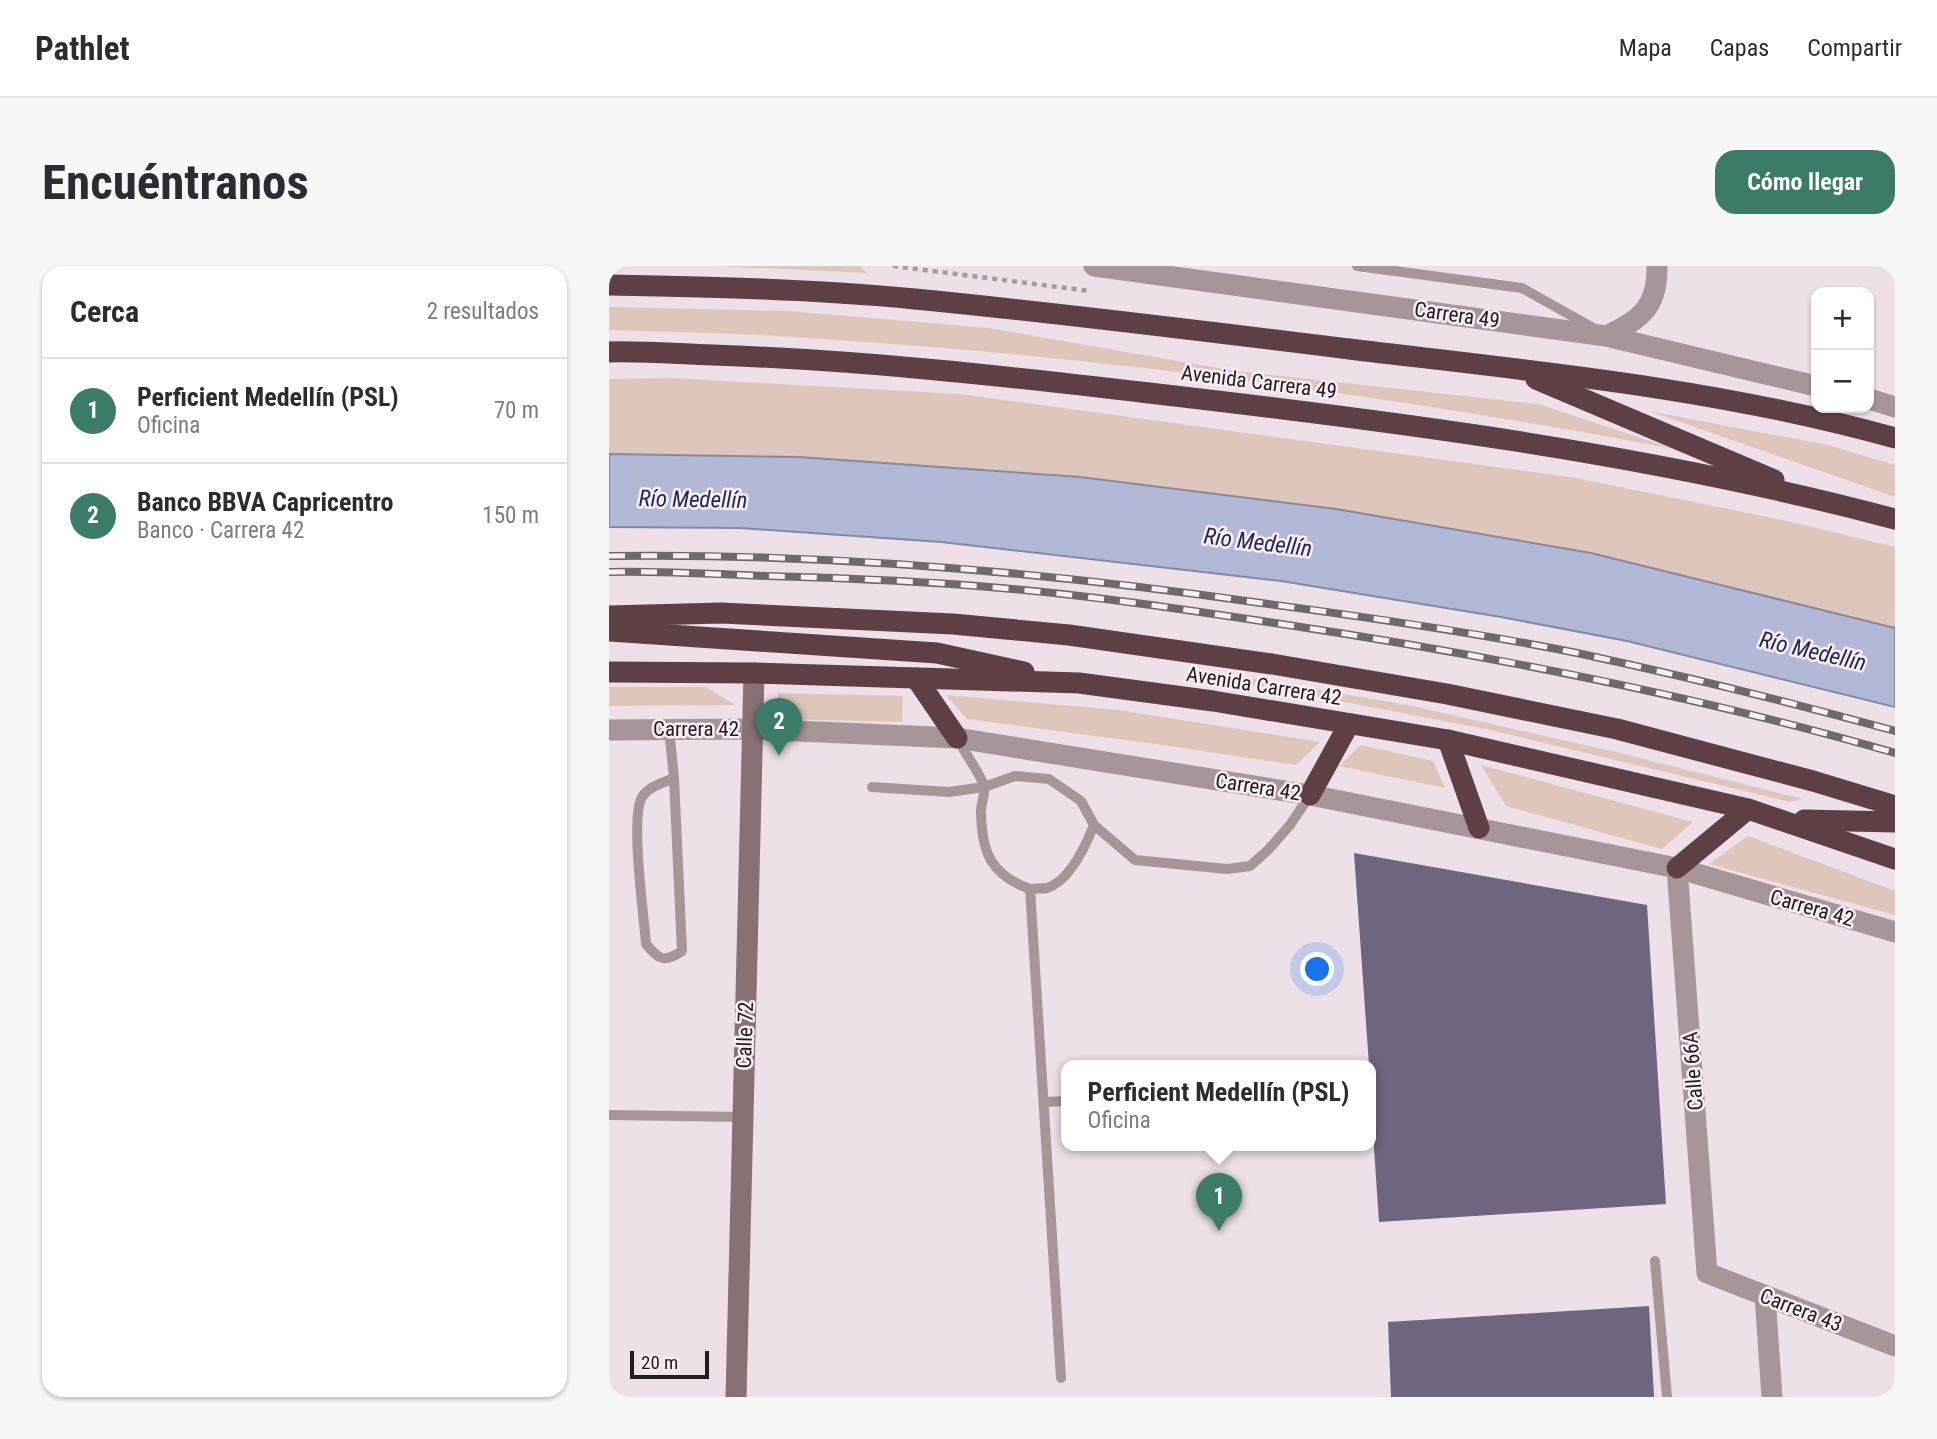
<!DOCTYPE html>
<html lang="es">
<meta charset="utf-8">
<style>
:root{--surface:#fff;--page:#f7f7f7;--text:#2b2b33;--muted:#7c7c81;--line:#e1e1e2;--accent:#3b7b69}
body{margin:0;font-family:"Roboto Condensed",sans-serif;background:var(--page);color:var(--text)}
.controls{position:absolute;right:21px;top:21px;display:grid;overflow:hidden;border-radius:14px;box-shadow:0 2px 5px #0004}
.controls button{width:63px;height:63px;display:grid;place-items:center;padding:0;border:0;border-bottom:2px solid var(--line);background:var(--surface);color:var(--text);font:35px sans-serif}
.scale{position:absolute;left:21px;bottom:18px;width:79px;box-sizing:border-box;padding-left:7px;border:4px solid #201c1f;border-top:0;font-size:19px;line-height:24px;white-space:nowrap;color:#201c1f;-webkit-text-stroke:5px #faedf6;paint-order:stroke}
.you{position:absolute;left:709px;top:704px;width:24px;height:24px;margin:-18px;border:5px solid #fff;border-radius:50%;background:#1a73e8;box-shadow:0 0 0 10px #1a73e833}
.badge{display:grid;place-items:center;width:46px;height:46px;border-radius:50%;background:var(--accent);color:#fff;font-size:23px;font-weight:700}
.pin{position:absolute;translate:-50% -58px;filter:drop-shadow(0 2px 4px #0008)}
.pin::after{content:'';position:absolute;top:37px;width:24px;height:21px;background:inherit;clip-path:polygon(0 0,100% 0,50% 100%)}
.popup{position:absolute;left:452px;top:794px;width:315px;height:91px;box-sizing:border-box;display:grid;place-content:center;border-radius:14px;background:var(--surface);filter:drop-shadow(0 2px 5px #0005);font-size:23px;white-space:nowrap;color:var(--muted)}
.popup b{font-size:26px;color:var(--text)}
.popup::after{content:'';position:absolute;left:50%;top:100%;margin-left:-14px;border:14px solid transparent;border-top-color:var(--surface)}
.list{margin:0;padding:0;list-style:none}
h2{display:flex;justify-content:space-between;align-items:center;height:91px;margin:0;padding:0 28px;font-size:30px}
h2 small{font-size:23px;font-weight:400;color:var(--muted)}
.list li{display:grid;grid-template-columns:46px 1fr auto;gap:21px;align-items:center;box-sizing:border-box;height:105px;padding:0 28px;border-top:2px solid var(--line)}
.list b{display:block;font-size:26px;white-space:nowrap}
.list p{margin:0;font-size:23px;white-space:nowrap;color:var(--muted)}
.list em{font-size:23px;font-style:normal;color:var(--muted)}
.map{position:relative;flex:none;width:1286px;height:1131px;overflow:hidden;border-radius:21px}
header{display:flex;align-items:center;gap:42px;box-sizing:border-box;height:98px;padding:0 35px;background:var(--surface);border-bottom:2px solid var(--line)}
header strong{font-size:33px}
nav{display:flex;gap:38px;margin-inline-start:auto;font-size:24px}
.intro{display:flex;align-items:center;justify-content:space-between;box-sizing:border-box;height:168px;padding:0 42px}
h1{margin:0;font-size:49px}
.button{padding:18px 32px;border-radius:21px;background:var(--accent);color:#fff;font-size:24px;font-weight:700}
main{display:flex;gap:42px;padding:0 42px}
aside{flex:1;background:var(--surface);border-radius:21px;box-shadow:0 2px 5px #0004}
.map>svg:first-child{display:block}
.green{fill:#dfc6bb}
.water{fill:#b1b9d6;stroke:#868a9f;stroke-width:2}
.building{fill:#70657e}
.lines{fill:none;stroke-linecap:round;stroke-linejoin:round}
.path{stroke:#a59ba1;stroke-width:4.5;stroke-dasharray:5 5;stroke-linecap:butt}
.lane{stroke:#a69698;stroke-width:10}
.street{stroke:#a69698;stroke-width:21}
.secondary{stroke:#877173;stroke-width:21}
.highway{stroke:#5e4044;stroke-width:21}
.rail-casing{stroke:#6f686d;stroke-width:8}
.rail{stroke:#faedf6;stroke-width:5;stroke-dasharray:16;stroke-linecap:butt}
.labels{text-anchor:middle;stroke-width:5;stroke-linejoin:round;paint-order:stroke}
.street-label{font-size:21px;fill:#201c1f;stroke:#faedf6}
.water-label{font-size:23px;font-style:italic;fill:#20294f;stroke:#faedf6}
</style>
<header>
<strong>Pathlet</strong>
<nav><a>Mapa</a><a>Capas</a><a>Compartir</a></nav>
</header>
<div class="intro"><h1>Encuéntranos</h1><a class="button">Cómo llegar</a></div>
<main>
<aside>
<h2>Cerca<small>2 resultados</small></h2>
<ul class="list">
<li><span class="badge">1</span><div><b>Perficient Medellín (PSL)</b><p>Oficina</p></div><em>70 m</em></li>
<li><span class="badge">2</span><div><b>Banco BBVA Capricentro</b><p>Banco · Carrera 42</p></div><em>150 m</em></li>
</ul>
</aside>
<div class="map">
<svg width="1286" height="1131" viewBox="0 0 1286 1131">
<rect width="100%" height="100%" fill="#ede0e8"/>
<g class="green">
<polygon points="108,0 251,0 258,7"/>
<path d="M0,41L179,45L380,62L626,105L929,138L1065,183C775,128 478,89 183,71C122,67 61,66 0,64Z"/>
<polygon points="62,112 351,128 961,211 1174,254 1286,281 1286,362 982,287 727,243 190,191 0,188 0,113"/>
<polygon points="1040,145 1219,179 1286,199 1286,231"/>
<polygon points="593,404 799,439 1007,486 1194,533 1181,536 877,463 635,417"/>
<polygon points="0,421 97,421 126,439 0,440"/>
<polygon points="169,427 294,430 293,456 168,453"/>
<polygon points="337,429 510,444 711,476 687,499 547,478 358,453"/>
<polygon points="752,479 824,495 836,522 730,500"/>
<polygon points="872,499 1084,556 1053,583 897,540"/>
<polygon points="1139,570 1286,625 1286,649 1100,598"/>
</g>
<polygon class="water" points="0,188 190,191 471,211 727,243 982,287 1286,362 1286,441 1018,375 892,351 672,315 332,276 130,262 0,261"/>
<g class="building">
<polygon points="745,587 1038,639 1057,938 770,956 762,838 762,799 760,799"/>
<polygon points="1040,1040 1045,1131 782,1131 779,1056"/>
</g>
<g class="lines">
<polyline class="path" points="284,0 481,25"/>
<g class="lane">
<polyline points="748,0 913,22 986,63"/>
<path d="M60,463L65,512L73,685C55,697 50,694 37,678C35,650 21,552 33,531C40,520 54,517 65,512"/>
<path d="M348,472C354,484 372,509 375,520C377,528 371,539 372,547C373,587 382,609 421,623L452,1112"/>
<polyline points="263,521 340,526 375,521 406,510 440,513 472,535 485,559 526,594 618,603 641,600 659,584 681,559 701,529"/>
<path d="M421,623C426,622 433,623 438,622C461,615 477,579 485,559"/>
<polyline points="435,836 458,835"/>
<polyline points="0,849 134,851"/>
<polyline points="1046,995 1058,1131"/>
</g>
<g class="street">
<polyline points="485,0 997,70 1207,120"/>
<path d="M997,70C1032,54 1049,40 1048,0"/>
<polyline points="1260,133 1286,141"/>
<polyline points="0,464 144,463 348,472 701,529 1068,602 1286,666"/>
<polyline points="1068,602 1098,1007 1286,1080"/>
<polyline points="1156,1030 1163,1131"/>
</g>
<polyline class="secondary" points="127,1131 145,407"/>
<g class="highway">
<path d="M0,19C102,21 204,23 306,33C451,47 595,65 740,83C923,105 1108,122 1286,172"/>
<path d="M0,86C35,85 70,88 104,89C250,94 395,110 540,127C791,156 1042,188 1286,253"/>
<polyline points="927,113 1165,214"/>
<polyline points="0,350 112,347 344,358 460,369 663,398 838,428 1008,463 1204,515 1286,540"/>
<polyline points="0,365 328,387 415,406"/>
<polyline points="0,406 145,407 470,417 604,435 839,474 1139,543 1286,593"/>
<polyline points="307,412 348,472"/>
<polyline points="839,474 870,562"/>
<polyline points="701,529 740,458"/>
<polyline points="1195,554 1286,556"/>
<polyline points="1068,602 1139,543"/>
</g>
<defs>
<g id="rail">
<path d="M0,290C218,287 436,306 652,337C758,351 864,366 968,387C1075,410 1181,436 1286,465"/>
<path d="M0,306C52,305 105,308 157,310C235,312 314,315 392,322C486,330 579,344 672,358C879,389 1085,429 1286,487"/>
</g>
</defs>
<use href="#rail" class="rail-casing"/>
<use href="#rail" class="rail"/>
</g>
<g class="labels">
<g class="street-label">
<text transform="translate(848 49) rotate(8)" y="7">Carrera 49</text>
<text transform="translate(650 116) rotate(7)" y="7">Avenida Carrera 49</text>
<text transform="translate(655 420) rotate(9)" y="7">Avenida Carrera 42</text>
<text x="87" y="470">Carrera 42</text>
<text transform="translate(649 521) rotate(9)" y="7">Carrera 42</text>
<text transform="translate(1203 642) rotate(16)" y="7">Carrera 42</text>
<text transform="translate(136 769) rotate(-88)" y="7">Calle 72</text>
<text transform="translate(1084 805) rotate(-94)" y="7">Calle 66A</text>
<text transform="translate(1192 1044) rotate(21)" y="7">Carrera 43</text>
</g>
<g class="water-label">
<text transform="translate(84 233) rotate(1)" y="8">Río Medellín</text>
<text transform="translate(649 276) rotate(7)" y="8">Río Medellín</text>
<text transform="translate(1204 385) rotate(13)" y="8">Río Medellín</text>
</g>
</g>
</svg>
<div class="controls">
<button>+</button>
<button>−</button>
</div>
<div class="scale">20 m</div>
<div class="you"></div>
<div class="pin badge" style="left:610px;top:965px">1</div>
<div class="popup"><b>Perficient Medellín (PSL)</b>Oficina</div>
<div class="pin badge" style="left:170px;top:490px">2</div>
</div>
</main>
